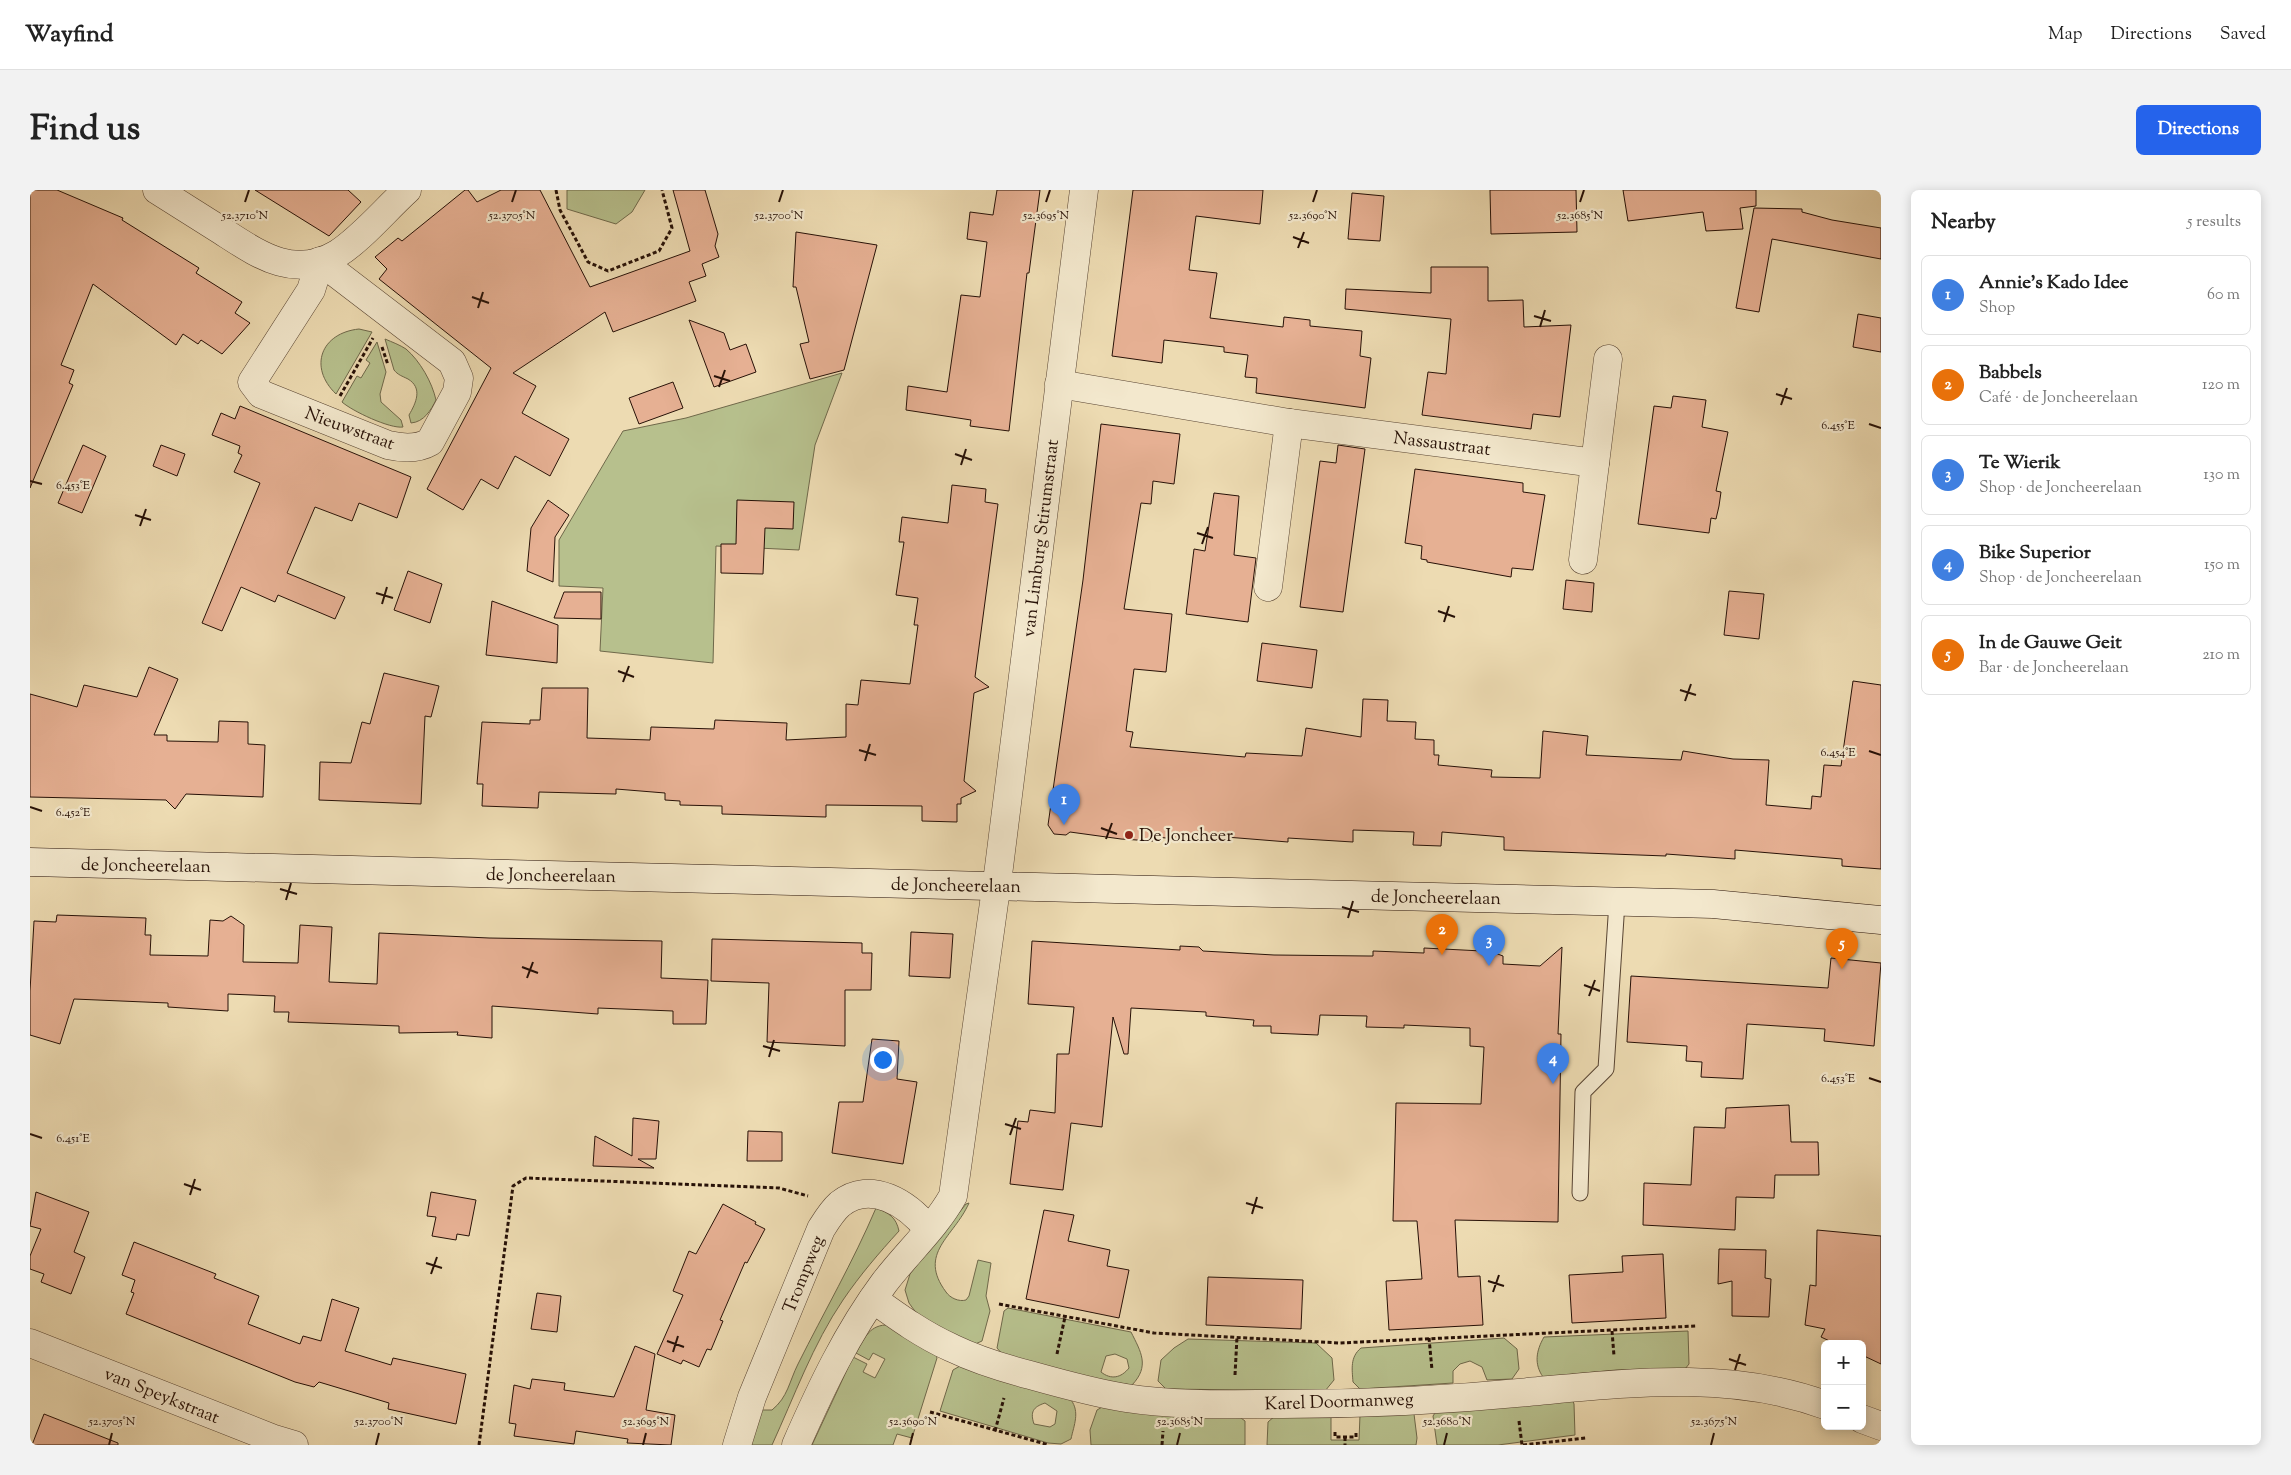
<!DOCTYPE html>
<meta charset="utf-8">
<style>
:root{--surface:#fff;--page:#f2f2f2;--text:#222;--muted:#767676;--line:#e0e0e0;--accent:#2563eb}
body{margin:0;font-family:"Sorts Mill Goudy",serif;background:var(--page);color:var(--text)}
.controls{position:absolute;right:15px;bottom:15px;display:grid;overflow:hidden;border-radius:8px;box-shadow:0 2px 12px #0003}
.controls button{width:45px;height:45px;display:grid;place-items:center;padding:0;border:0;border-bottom:1px solid var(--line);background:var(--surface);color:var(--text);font:25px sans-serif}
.you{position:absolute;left:852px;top:869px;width:18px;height:18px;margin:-12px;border:4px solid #fff;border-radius:50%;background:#1a73e8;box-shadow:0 0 0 8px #1a73e833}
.badge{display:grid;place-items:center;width:32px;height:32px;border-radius:50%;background:var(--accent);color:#fff;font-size:16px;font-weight:700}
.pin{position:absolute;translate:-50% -41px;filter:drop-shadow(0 1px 2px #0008)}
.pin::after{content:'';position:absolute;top:26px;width:18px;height:15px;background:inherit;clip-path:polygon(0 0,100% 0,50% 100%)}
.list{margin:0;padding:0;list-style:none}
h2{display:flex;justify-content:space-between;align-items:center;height:65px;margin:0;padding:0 20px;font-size:21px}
h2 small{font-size:16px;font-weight:400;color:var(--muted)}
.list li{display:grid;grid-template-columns:32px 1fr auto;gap:15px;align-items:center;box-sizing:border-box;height:80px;margin:0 10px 10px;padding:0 10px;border:1px solid var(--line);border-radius:8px}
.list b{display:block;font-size:19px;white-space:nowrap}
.list p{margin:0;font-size:16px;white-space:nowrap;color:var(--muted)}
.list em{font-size:16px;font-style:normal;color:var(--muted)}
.map{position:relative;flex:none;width:1851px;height:1255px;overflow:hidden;border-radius:8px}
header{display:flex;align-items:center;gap:30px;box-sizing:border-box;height:70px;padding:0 25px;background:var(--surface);border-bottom:1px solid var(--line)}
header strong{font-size:24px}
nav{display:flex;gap:28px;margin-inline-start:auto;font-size:18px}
.intro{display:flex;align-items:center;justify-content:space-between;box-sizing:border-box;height:120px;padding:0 30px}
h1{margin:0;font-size:35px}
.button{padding:12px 22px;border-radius:8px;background:var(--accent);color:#fff;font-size:18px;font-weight:700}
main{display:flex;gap:30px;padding:0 30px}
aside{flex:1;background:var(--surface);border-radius:8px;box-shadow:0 2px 12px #0003}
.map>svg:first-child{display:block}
.green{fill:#b7c08d;stroke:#6f684a;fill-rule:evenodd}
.building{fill:#e6b093;stroke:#271107}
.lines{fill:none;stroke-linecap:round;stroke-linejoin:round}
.service-casing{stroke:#584432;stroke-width:17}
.minor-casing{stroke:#584432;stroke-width:29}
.secondary-casing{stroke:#271107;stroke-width:29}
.path{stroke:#271107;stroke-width:3;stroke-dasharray:4 2.5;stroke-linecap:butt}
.service{stroke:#f3e8cd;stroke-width:15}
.minor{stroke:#f3e8cd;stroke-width:28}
.secondary{stroke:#f3e8cd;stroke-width:28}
.ticks{fill:none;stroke:#271107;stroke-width:2}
.poi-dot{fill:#8f2418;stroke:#f3e8cd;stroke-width:2}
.labels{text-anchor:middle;stroke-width:4.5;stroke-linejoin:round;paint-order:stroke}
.street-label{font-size:18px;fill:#271107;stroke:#f3e8cd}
.poi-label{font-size:18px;fill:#271107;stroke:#f3e8cd;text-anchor:start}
.ticks-label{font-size:12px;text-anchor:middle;fill:#271107;stroke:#f3e8cd;stroke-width:4.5;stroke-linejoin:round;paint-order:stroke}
</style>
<header>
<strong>Wayfind</strong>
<nav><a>Map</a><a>Directions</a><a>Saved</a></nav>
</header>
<div class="intro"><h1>Find us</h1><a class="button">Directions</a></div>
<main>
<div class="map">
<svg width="1851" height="1255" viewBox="0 0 1851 1255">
<rect width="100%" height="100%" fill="#eddbb2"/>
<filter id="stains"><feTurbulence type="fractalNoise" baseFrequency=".004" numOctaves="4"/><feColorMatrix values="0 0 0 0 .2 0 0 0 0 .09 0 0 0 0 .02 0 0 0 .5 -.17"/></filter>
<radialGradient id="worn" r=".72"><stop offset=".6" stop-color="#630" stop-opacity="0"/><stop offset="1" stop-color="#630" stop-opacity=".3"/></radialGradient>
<g class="green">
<polygon points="537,0 615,0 602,22 586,34 537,19"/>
<path d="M329,139L342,142L306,204C278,177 291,143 329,139Z"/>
<path d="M355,149C362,152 370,155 376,159C390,171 402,192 406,210C401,220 394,232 381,233L379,225C386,213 393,198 378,189C372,186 368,185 364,180Z"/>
<path d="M347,152L356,182L350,204L351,212L371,230L373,237C360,239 322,221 312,212L327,186L331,188L340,173L336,170Z"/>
<polygon points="812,183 785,255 769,360 686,356 683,473 570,461 573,398 529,396 529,350 593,241 656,228"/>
<path d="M939,1013C924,1047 887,1063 916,1102C920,1108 929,1112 936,1110L939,1106L948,1070L961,1073L956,1106L960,1121L952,1151L943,1155L887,1124L879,1113L875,1100L880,1084L936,1014Z"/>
<path d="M846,1018C859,1023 866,1027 869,1041C849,1063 830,1085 813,1110C783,1154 764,1207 742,1255H718L730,1220H742C758,1207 759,1192 768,1174C794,1122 823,1072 846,1018Z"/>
<path d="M978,1118L1101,1142C1111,1162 1120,1176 1102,1195L1062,1189L973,1165L967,1158L974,1121ZM1085,1164L1097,1169L1099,1178C1091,1188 1081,1190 1071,1182L1076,1166Z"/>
<path d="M859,1135L905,1163L907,1168L882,1248L867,1244L863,1255H782L823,1167L837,1174L833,1182L845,1188L855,1169L843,1163L839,1170L826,1163C834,1148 840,1134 859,1135Z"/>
<path d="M1658,1141L1659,1174L1655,1179L1586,1180L1513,1187C1504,1174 1506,1161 1514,1147Z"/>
<path d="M1474,1148L1487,1159L1489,1179L1482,1189L1457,1190L1452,1177L1440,1171L1430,1174L1423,1181V1193L1330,1199L1323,1192C1322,1179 1320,1167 1331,1158Z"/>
<polygon points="1158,1149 1286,1153 1302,1168 1304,1190 1295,1201 1136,1199 1128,1191 1131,1170 1144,1158"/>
<path d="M930,1176L1041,1210C1050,1222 1044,1235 1041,1249L1031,1254L1018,1253L910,1221L923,1180ZM1015,1213L1027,1221L1025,1234L1020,1237L1004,1234C1000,1222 1003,1217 1015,1213Z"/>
<polygon points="1542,1209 1544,1214 1545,1245 1468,1255 1407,1255 1403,1226 1407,1220"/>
<polygon points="1074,1216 1207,1225 1215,1231 1215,1255 1061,1255 1060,1240 1067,1220"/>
<polygon points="1384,1224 1387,1248 1386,1255 1237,1255 1238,1232 1246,1225 1301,1225 1301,1250 1329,1250 1330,1225"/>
</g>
<g class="building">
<polygon points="0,0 27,0 93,28 92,30 169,78 166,83 212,112 205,123 220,133 192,164 171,150 168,154 153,144 146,155 63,94 31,175 44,180 39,193 43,195 0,298"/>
<polygon points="225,0 318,0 331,12 299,46"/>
<polygon points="435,0 438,0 447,12 471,0 510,0 560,97 660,61 643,0 675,0 688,44 685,56 689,67 672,74 676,86 659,92 666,111 583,142 575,122 483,183 506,196 492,223 539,249 520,286 485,266 468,299 451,289 433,320 397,299 461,178 349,89 357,79 345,67 368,48 372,51"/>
<polygon points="967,0 1010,0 999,83 997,83 979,241 940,236 941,230 876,220 878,196 917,202 931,105 950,107 957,52 937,49 940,22 963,25"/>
<polygon points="1103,0 1233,0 1230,34 1166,26 1159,80 1187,83 1180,128 1253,137 1254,127 1280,130 1280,136 1332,141 1330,166 1341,168 1335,218 1226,203 1227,188 1215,187 1218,165 1194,162 1194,157 1134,150 1132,173 1082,166"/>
<polygon points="1460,0 1546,0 1547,42 1461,44"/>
<polygon points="1593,0 1726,0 1726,16 1710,18 1713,39 1676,41 1673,22 1598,31"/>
<polygon points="1322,3 1354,6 1350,51 1318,49"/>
<polygon points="1724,18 1772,19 1772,22 1802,30 1851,38 1851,69 1742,49 1729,122 1706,118"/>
<polygon points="766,42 847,55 814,180 780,189 770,154 779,152 766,97 763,97"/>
<polygon points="1401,77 1458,77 1458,111 1493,110 1494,137 1541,135 1530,227 1503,224 1501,239 1392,225 1398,182 1416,184 1421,129 1315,119 1316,99 1401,103"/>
<polygon points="1828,124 1851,128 1851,162 1823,157"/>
<polygon points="659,130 694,143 700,160 716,154 726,182 684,197"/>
<polygon points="643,192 653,218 609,234 599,208"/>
<polygon points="1643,206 1676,210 1672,237 1698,242 1686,301 1691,302 1689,316 1686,329 1681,328 1679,343 1608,334 1624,216 1641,218"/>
<polygon points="210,216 381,287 367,328 329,313 322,331 285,317 257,383 315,407 305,429 248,405 245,412 211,397 192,441 172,433 230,293 204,282 212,265 208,263 210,256 182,245 191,223 205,229"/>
<polygon points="1071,234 1150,244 1144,294 1123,291 1121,314 1111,313 1094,419 1142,424 1136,482 1104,479 1096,541 1103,542 1100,557 1215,567 1216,563 1272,566 1276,538 1331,547 1333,509 1358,510 1357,531 1386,532 1385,549 1404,550 1404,565 1409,565 1408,575 1462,580 1461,587 1510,588 1513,541 1558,546 1556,565 1651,570 1653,561 1703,569 1739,570 1736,615 1781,619 1782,606 1791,607 1794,575 1811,576 1823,491 1851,495 1851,679 1812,676 1812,669 1705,660 1705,669 1636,664 1636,666 1474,660 1474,647 1412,642 1411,656 1383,655 1384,642 1323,640 1323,652 1258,648 1258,652 1196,647 1186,647 1186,652 1124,647 1123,651 1091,649 1040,642 1036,645 1024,644 1018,635 1053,390"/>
<polygon points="53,255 76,266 52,323 28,313"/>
<polygon points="131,255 155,264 147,286 123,276"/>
<polygon points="1308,255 1335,259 1313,422 1270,417 1290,271 1306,273"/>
<polygon points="1385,279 1493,293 1493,302 1515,305 1503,380 1482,378 1481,387 1397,372 1397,370 1391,369 1392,356 1375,353"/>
<polygon points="922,295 956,299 955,312 968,314 945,487 959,497 944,503 934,591 946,601 931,608 931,614 927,614 927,632 892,631 892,616 796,615 796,627 692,624 692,616 650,615 650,611 635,610 635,603 586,599 586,604 509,602 508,618 452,616 453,594 447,594 452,532 500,534 500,530 510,530 512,498 558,498 557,548 620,550 621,537 684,539 685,530 757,533 756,550 816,547 816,514 828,515 831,490 880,494 888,435 884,435 888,408 866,405 874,352 869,352 872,327 918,333"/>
<polygon points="1184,303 1209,306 1204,365 1226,368 1218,432 1156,424 1164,359 1175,361"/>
<polygon points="518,310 539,325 525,347 523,392 497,381 501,338"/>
<polygon points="707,310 764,312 763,339 735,338 733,384 691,383 691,354 706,354"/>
<polygon points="378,381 412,394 400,433 364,420"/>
<polygon points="1536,390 1564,393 1562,422 1533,419"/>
<polygon points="1699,401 1734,404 1729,449 1694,445"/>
<polygon points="534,402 571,402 571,429 524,428"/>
<polygon points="462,411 528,435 527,473 456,465"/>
<polygon points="1232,453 1287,460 1282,498 1227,491"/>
<polygon points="119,477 148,489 124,545 137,545 137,551 188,552 189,531 218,532 218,554 235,555 233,607 156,604 145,619 136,610 0,607 0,504 47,517 54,495 107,507"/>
<polygon points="354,483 409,496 401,527 395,526 391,614 289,610 290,572 321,573 332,532 340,534"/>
<polygon points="27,725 116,728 115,745 121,745 120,765 178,766 180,730 193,731 201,726 214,735 213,772 268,773 270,735 302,737 299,792 347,794 349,743 459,748 632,751 631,788 678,790 676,834 643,834 643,821 568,818 568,824 462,816 462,848 427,845 428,842 369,843 369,836 258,832 259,822 244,822 245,806 198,804 198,821 138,817 138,813 44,809 30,854 0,845 0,801 4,731 26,732"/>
<polygon points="881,742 923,744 920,788 879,786"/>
<polygon points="682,749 832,753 832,763 842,763 841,800 815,800 815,856 737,852 739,793 681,791"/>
<polygon points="1002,751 1150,760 1150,756 1169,757 1173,761 1244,765 1338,766 1343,766 1343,761 1394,763 1394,758 1452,761 1457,760 1473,766 1473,774 1510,776 1532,757 1528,844 1531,844 1528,1032 1425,1030 1428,1087 1450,1086 1453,1135 1359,1140 1356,1091 1392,1089 1387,1031 1363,1031 1366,913 1451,914 1454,857 1440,856 1440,838 1374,835 1374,838 1336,837 1337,826 1290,825 1288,845 1241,843 1241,836 1223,836 1224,830 1176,826 1176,822 1101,818 1098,864 1094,864 1083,827 1072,937 1041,933 1033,1000 980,994 988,931 998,932 1000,920 1025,923 1027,864 1039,864 1044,817 998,814"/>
<polygon points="1801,768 1851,773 1844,856 1794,851 1795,839 1717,834 1713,889 1671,887 1672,872 1656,871 1657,856 1597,852 1601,786 1798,798"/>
<polygon points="842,849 869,851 867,889 887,892 873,974 802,963 809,912 833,912"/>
<polygon points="1759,915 1761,952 1788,952 1789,985 1745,985 1744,1008 1706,1007 1705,1040 1613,1035 1614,993 1661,995 1664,937 1695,938 1696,918"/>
<polygon points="603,928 629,931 626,969 608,969 624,978 563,976 565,946 602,966"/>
<polygon points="718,941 752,942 752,971 717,971"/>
<polygon points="6,1002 59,1022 44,1062 55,1067 41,1104 11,1092 14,1084 0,1079 0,1066 11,1039 0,1036"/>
<polygon points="401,1002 446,1010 439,1046 427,1044 426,1050 402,1046 406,1027 397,1026"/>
<polygon points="693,1014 726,1032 725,1034 735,1039 717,1073 715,1072 690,1130 693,1131 681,1160 677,1159 669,1177 653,1170 651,1174 627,1164 653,1105 643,1101 659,1061 666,1064"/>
<polygon points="1014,1020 1044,1025 1038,1051 1080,1060 1077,1076 1099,1080 1089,1128 996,1109"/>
<polygon points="1787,1040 1851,1046 1851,1174 1832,1165 1832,1154 1806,1154 1791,1147 1795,1139 1775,1135 1780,1095 1786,1096"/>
<polygon points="104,1052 186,1084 184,1088 229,1106 218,1134 270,1154 273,1146 291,1151 302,1109 329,1118 315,1161 361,1175 363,1168 436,1184 426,1234 358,1219 359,1213 289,1192 284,1197 265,1192 96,1124 104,1103 101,1102 105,1090 92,1085"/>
<polygon points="1689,1059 1736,1060 1735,1088 1741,1089 1739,1127 1702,1126 1702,1091 1688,1094"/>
<polygon points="1633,1064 1636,1128 1542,1133 1539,1085 1593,1082 1592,1066"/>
<polygon points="1178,1087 1273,1090 1271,1139 1176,1135"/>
<polygon points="507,1103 531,1106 527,1142 501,1139"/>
<polygon points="605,1156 625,1164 616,1220 645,1225 641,1255 597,1253 598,1249 546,1241 544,1254 484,1246 486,1234 479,1233 484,1195 500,1199 502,1189 535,1193 534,1200 584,1207"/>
<polygon points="14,1224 88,1253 88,1255 2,1255"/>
</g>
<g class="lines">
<defs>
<polyline id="service" points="1550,1003 1553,902 1576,879 1587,712"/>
<g id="minor">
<path d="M127,0C149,14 170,27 192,41C228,64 263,90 307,64C331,49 355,20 377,0"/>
<path d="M290,71L422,172L429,188L427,202L400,252C388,259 371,258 358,255L231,204L222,192L281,100Z"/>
<polyline points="1029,194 1259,233 1565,273"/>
<polyline points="1553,370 1578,169"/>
<polyline points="1238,397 1259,233"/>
<path d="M843,1109C868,1127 893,1145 922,1158C947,1170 973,1178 1000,1185C1032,1194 1064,1203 1096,1208C1147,1216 1202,1214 1253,1214C1335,1214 1417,1210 1498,1202C1597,1193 1700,1180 1795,1215"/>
<polyline points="0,1153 244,1249 264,1255"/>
<polyline points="1832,1229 1851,1236"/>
<path d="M707,1255L722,1207L791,1039C796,1031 802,1021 810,1014C841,989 878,1014 898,1039"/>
<path d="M766,1255C791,1198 817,1143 854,1093C876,1064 905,1038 923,1006L969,677L1054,0"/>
</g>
<polyline id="secondary" points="0,672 1683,714 1851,730"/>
</defs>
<use href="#service" class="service-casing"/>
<use href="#minor" class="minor-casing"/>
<use href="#secondary" class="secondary-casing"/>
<g class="path">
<polyline points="526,0 530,20 558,72 578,81 629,61 642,38 632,0"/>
<polyline points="352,157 358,175"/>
<polyline points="310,206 343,148"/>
<polyline points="969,1114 1124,1143 1310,1153 1666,1136"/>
<polyline points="1582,1141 1584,1166"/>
<polyline points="1399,1148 1402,1180"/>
<polyline points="1027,1164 1035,1127"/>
<polyline points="1205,1185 1207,1147"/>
<polyline points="900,1222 1019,1255"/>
<polyline points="1489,1231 1492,1255"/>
<polyline points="965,1241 974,1208"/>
<polyline points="1305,1242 1305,1247 1326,1247 1326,1242"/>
<polyline points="1315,1247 1315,1255"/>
<polyline points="449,1255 483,996 496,988 749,998 778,1006"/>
<polyline points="1132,1255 1133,1241"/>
<polyline points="1493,1255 1556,1248"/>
</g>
<use href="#service" class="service"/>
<use href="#minor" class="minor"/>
<use href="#secondary" class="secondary"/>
</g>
<path class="ticks" d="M215,12L219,0M482,12L486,0M749,12L753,0M1016,12L1020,0M1283,12L1287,0M1550,12L1554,0M1263,47L1279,53M1268,58L1274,42M442,107L459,113M448,118L453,102M1504,126L1521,131M1510,137L1515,120M684,186L700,191M689,197L695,180M1746,204L1762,209M1751,215L1757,198M1839,234L1851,238M925,264L942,270M931,275L936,259M0,291L12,294M105,325L121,330M110,336L116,319M1167,343L1183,348M1172,354L1178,337M346,403L363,408M352,414L357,397M1408,421L1425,427M1414,432L1419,416M588,481L604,487M593,492L599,476M1650,500L1666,505M1655,511L1661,494M829,560L846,565M1839,561L1851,565M835,571L840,554M0,617L12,621M1071,638L1087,644M1076,649L1082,633M250,699L267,704M256,710L261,693M1312,717L1329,722M1318,728L1323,711M492,777L508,783M497,788L503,772M1554,795L1570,801M1559,806L1565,790M733,856L750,861M739,867L744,850M1839,888L1851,892M975,934L991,939M0,944L12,948M980,945L986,928M154,994L171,1000M160,1005L165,989M1216,1013L1233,1018M1222,1024L1227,1007M396,1073L412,1078M401,1084L407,1067M1458,1091L1474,1096M1463,1102L1469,1085M637,1151L654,1157M643,1162L648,1146M1699,1169L1716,1175M1705,1180L1710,1164M79,1255L82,1243M346,1255L349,1243M613,1255L616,1243M880,1255L883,1243M1147,1255L1150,1243M1414,1255L1417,1243M1681,1255L1684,1243"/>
<circle class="poi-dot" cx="1099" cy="645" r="5"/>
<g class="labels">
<g class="street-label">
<text transform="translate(320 238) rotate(20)" y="6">Nieuwstraat</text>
<text transform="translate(1412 253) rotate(7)" y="6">Nassaustraat</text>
<text transform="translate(1010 348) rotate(-83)" y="6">van Limburg Stirumstraat</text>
<text transform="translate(116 675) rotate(1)" y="6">de Joncheerelaan</text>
<text transform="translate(521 685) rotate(1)" y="6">de Joncheerelaan</text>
<text transform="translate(926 695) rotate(1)" y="6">de Joncheerelaan</text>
<text transform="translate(1406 707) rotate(1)" y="6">de Joncheerelaan</text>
<text transform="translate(773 1084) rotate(-68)" y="6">Trompweg</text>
<text transform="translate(132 1205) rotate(22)" y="6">van Speykstraat</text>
<text transform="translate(1309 1211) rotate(-2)" y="6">Karel Doormanweg</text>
</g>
<g class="poi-label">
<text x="1109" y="651">De Joncheer</text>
</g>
</g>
<g class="ticks-label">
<text x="215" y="29">52.3710°N</text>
<text x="482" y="29">52.3705°N</text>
<text x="749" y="29">52.3700°N</text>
<text x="1016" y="29">52.3695°N</text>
<text x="1283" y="29">52.3690°N</text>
<text x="1550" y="29">52.3685°N</text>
<text x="1808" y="239">6.455°E</text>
<text x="43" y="299">6.453°E</text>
<text x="1808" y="566">6.454°E</text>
<text x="43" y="626">6.452°E</text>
<text x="1808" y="892">6.453°E</text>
<text x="43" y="952">6.451°E</text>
<text x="1150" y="1235">52.3685°N</text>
<text x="1417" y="1235">52.3680°N</text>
<text x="82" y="1235">52.3705°N</text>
<text x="349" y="1235">52.3700°N</text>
<text x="616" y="1235">52.3695°N</text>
<text x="883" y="1235">52.3690°N</text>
<text x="1684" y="1235">52.3675°N</text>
</g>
<rect width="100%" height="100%" filter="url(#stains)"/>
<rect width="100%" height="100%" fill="url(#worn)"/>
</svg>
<div class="controls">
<button>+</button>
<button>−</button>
</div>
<div class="you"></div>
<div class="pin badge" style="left:1034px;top:635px;background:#3f7fe0">1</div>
<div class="pin badge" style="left:1412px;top:765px;background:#e8710a">2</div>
<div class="pin badge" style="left:1459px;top:776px;background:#3f7fe0">3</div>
<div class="pin badge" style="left:1523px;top:894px;background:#3f7fe0">4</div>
<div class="pin badge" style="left:1812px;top:779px;background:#e8710a">5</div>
</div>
<aside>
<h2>Nearby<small>5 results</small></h2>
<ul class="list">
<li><span class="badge" style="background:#3f7fe0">1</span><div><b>Annie's Kado Idee</b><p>Shop</p></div><em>60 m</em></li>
<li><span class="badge" style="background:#e8710a">2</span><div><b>Babbels</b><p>Café · de Joncheerelaan</p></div><em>120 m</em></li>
<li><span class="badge" style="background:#3f7fe0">3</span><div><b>Te Wierik</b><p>Shop · de Joncheerelaan</p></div><em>130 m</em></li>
<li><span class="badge" style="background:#3f7fe0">4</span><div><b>Bike Superior</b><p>Shop · de Joncheerelaan</p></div><em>150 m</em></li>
<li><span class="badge" style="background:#e8710a">5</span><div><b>In de Gauwe Geit</b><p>Bar · de Joncheerelaan</p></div><em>210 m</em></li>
</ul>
</aside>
</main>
